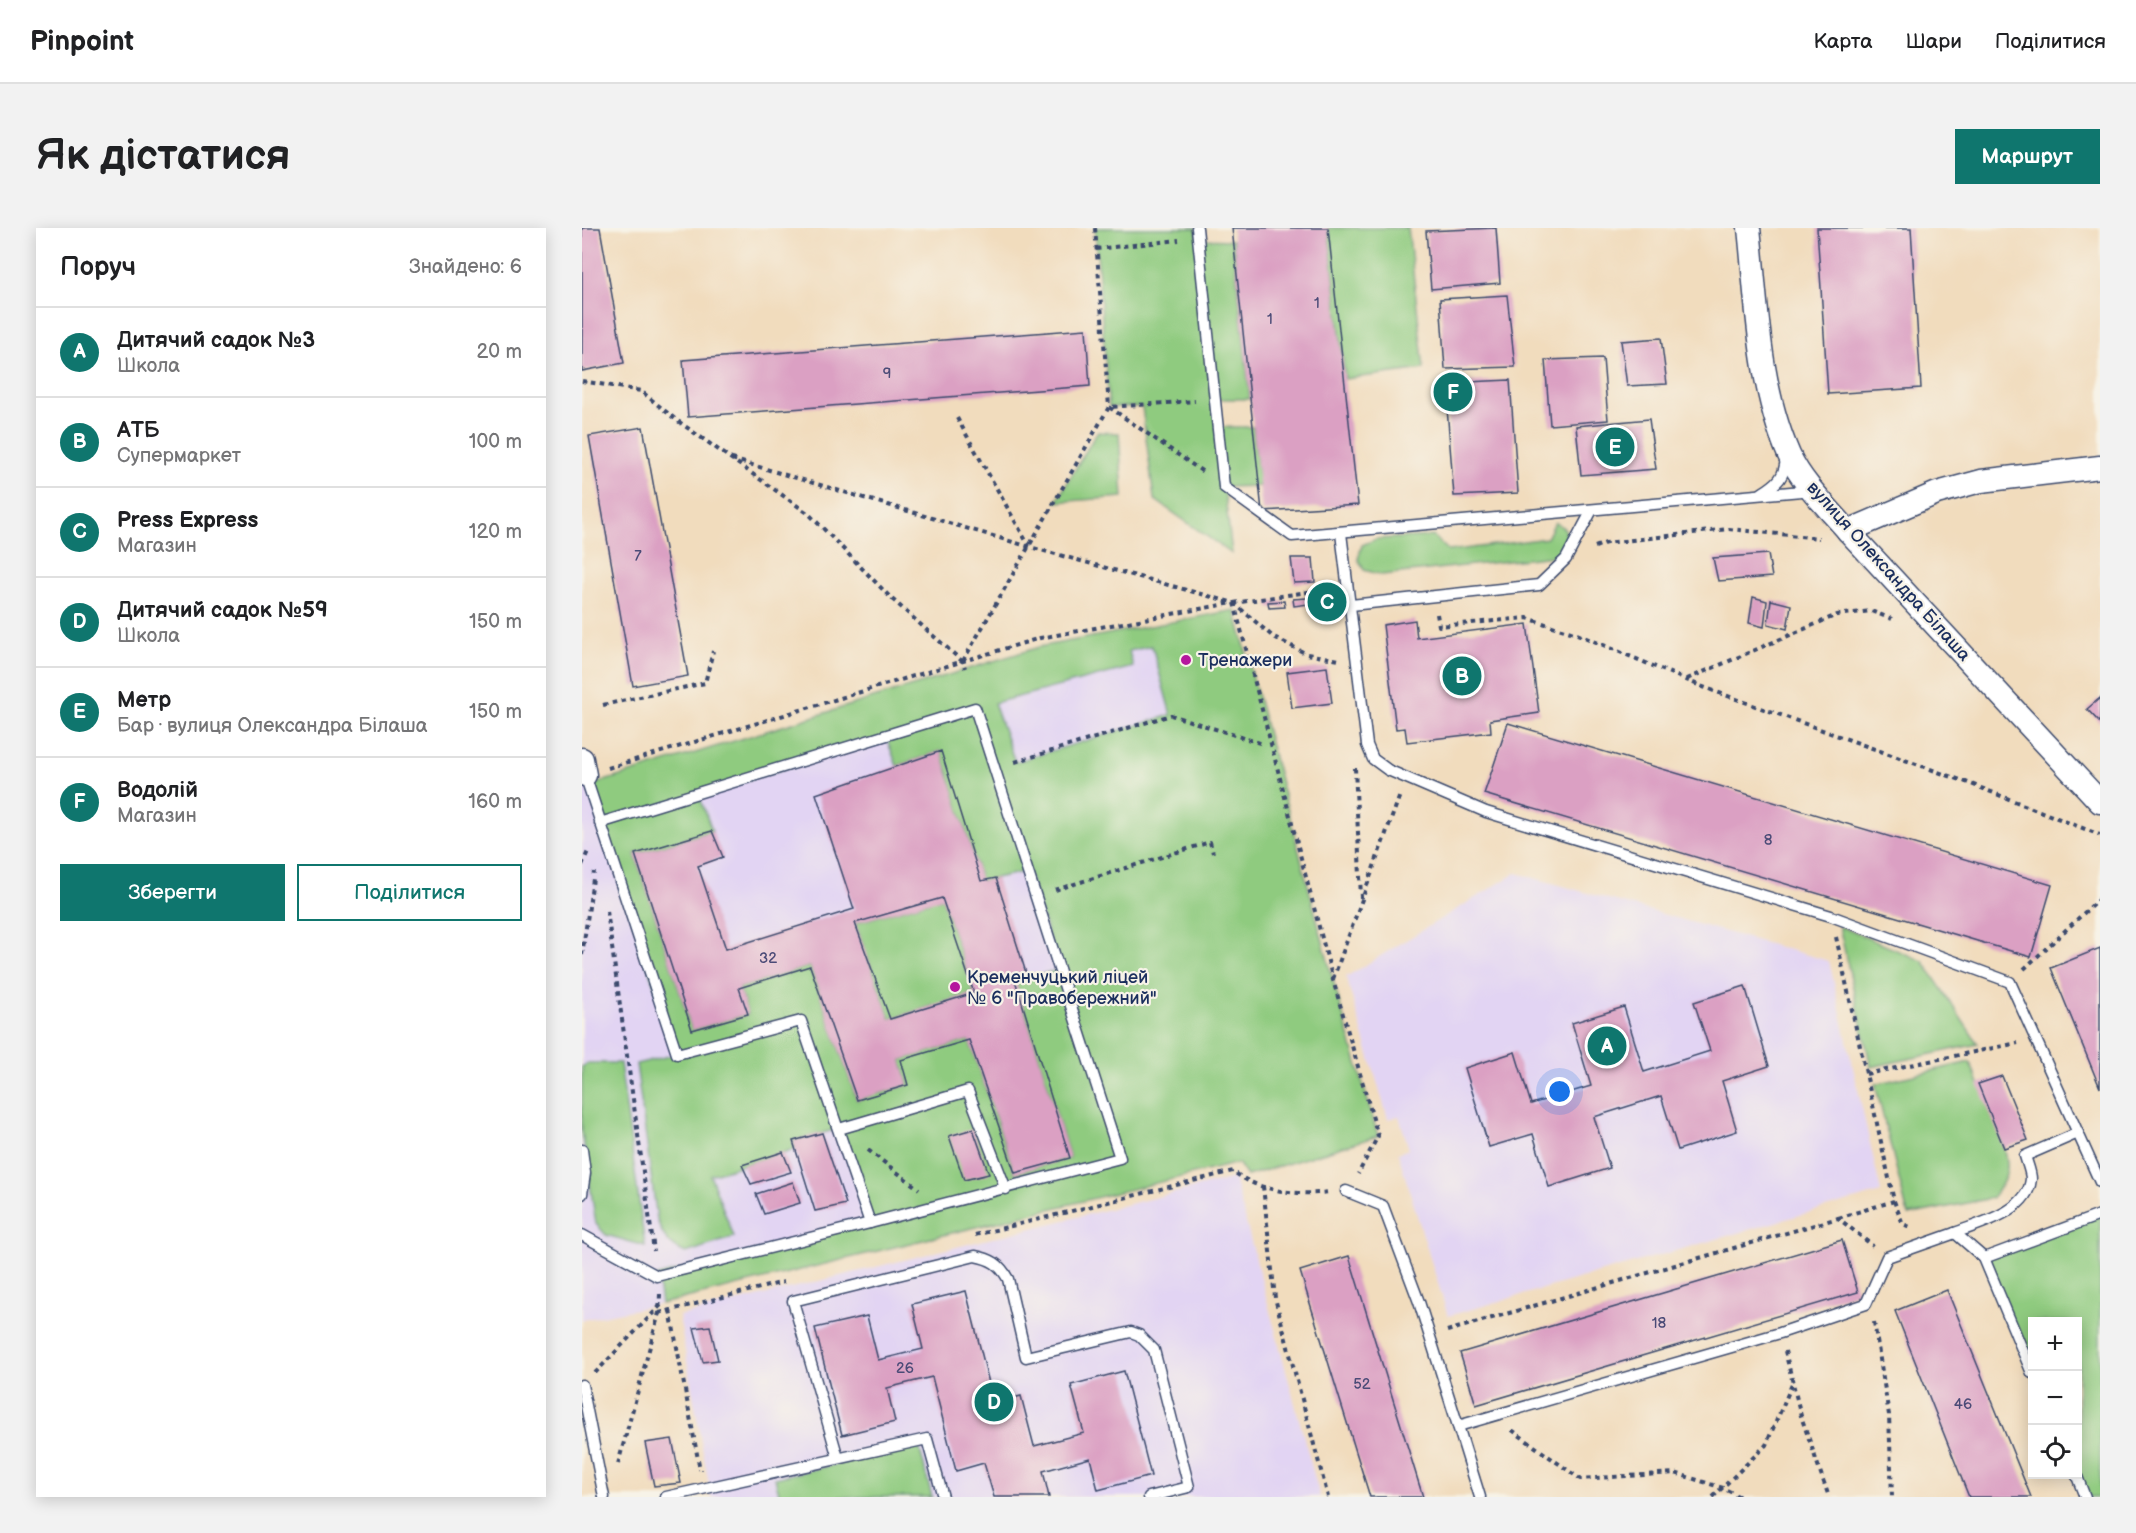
<!DOCTYPE html>
<html lang="uk">
<meta charset="utf-8">
<style>
:root{--surface:#fff;--page:#f2f2f2;--text:#202124;--muted:#757577;--line:#e0e0e0;--accent:#0f766e}
body{margin:0;font-family:"Balsamiq Sans",sans-serif;background:var(--page);color:var(--text)}
.controls{position:absolute;right:18px;bottom:18px;display:grid;overflow:hidden;border-radius:0px;box-shadow:0 3px 15px #0003}
.controls button{width:54px;height:54px;display:grid;place-items:center;padding:0;border:0;border-bottom:2px solid var(--line);background:var(--surface);color:var(--text);font:30px sans-serif}
.you{position:absolute;left:978px;top:864px;width:21px;height:21px;margin:-15px;border:4px solid #fff;border-radius:50%;background:#1a73e8;box-shadow:0 0 0 9px #1a73e833}
.badge{display:grid;place-items:center;width:39px;height:39px;border-radius:50%;background:var(--accent);color:#fff;font-size:20px;font-weight:700}
.pin{position:absolute;translate:-50% -50%;border:3px solid #fff;box-shadow:0 2px 6px #0006}
.list{margin:0;padding:0;list-style:none}
h2{display:flex;justify-content:space-between;align-items:center;height:78px;margin:0;padding:0 24px;font-size:26px}
h2 small{font-size:20px;font-weight:400;color:var(--muted)}
.list li{display:grid;grid-template-columns:39px 1fr auto;gap:18px;align-items:center;box-sizing:border-box;height:90px;padding:0 24px;border-top:2px solid var(--line)}
.list b{display:block;font-size:22px;white-space:nowrap}
.list p{margin:0;font-size:20px;white-space:nowrap;color:var(--muted)}
.list em{font-size:20px;font-style:normal;color:var(--muted)}
.actions{display:flex;gap:12px;padding:18px 24px}
.actions a{flex:1;padding:14px 0;border:2px solid var(--accent);border-radius:0px;text-align:center;font-size:21px;color:var(--accent)}
.actions .main{background:var(--accent);color:#fff}
.icon{flex:none;width:33px;height:33px;fill:none;stroke:currentColor;stroke-width:2;stroke-linecap:round;stroke-linejoin:round}
.map{position:relative;flex:none;width:1518px;height:1269px;overflow:hidden;border-radius:0px}
header{display:flex;align-items:center;gap:36px;box-sizing:border-box;height:84px;padding:0 30px;background:var(--surface);border-bottom:2px solid var(--line)}
header strong{font-size:28px}
nav{display:flex;gap:33px;margin-inline-start:auto;font-size:21px}
.intro{display:flex;align-items:center;justify-content:space-between;box-sizing:border-box;height:144px;padding:0 36px}
h1{margin:0;font-size:42px}
.button{padding:15px 27px;border-radius:0px;background:var(--accent);color:#fff;font-size:21px;font-weight:700}
main{display:flex;gap:36px;padding:0 36px}
aside{flex:1;background:var(--surface);border-radius:0px;box-shadow:0 3px 15px #0003}
.map>svg:first-child{display:block}
.built{fill:#e2d4f3}
.green{fill:#8fcb7f;stroke:#557d6e;stroke-width:1.5;fill-rule:evenodd}
.building{fill:#dba0c3;fill-rule:evenodd}
.lines{fill:none;stroke-linecap:round;stroke-linejoin:round}
.service-casing{stroke:#3b496c;stroke-width:13}
.minor-casing{stroke:#3b496c;stroke-width:25}
.path{stroke:#3b496c;stroke-width:4;stroke-dasharray:4.5 4.5;stroke-linecap:butt}
.service{stroke:#fff;stroke-width:10}
.minor{stroke:#fff;stroke-width:22}
.poi-dot{fill:#b5179e;stroke:#f7f3e8;stroke-width:2}
.labels{text-anchor:middle;stroke-width:4.5;stroke-linejoin:round;paint-order:stroke}
.number-label{font-size:15px;fill:#4b4b77}
.street-label{font-size:18px;fill:#1b2f5e;stroke:#f7f3e8}
.poi-label{font-size:18px;fill:#1b2f5e;stroke:#f7f3e8;text-anchor:start}
</style>
<header>
<strong>Pinpoint</strong>
<nav><a>Карта</a><a>Шари</a><a>Поділитися</a></nav>
</header>
<div class="intro"><h1>Як дістатися</h1><a class="button">Маршрут</a></div>
<main>
<aside>
<h2>Поруч<small>Знайдено: 6</small></h2>
<ul class="list">
<li><span class="badge">A</span><div><b>Дитячий садок №3</b><p>Школа</p></div><em>20 m</em></li>
<li><span class="badge">B</span><div><b>АТБ</b><p>Супермаркет</p></div><em>100 m</em></li>
<li><span class="badge">C</span><div><b>Press Express</b><p>Магазин</p></div><em>120 m</em></li>
<li><span class="badge">D</span><div><b>Дитячий садок №59</b><p>Школа</p></div><em>150 m</em></li>
<li><span class="badge">E</span><div><b>Метр</b><p>Бар · вулиця Олександра Білаша</p></div><em>150 m</em></li>
<li><span class="badge">F</span><div><b>Водолій</b><p>Магазин</p></div><em>160 m</em></li>
</ul>
<div class="actions"><a class="main">Зберегти</a><a>Поділитися</a></div>
</aside>
<div class="map">
<svg width="1518" height="1269" viewBox="0 0 1518 1269">
<rect width="100%" height="100%" fill="#f7f3e8"/>
<filter id="ink" filterUnits="userSpaceOnUse"><feTurbulence type="fractalNoise" baseFrequency=".0167" numOctaves="2"/><feDisplacementMap in="SourceGraphic" scale="12" xChannelSelector="R" yChannelSelector="G"/><feConvolveMatrix kernelMatrix="1 2 1 2 8 2 1 2 1" color-interpolation-filters="sRGB"/></filter>
<filter id="wash" filterUnits="userSpaceOnUse"><feTurbulence type="fractalNoise" baseFrequency=".008" numOctaves="4" result="noise"/><feDisplacementMap in="SourceGraphic" scale="24" xChannelSelector="R" yChannelSelector="G"/><feGaussianBlur stdDeviation="1.35" result="paint"/><feColorMatrix in="noise" values="0 0 0 0 0 0 0 0 0 0 0 0 0 0 0 0 0 1.4 0 .05"/><feComposite in="paint" operator="in"/></filter>
<g filter="url(#wash)">
<rect width="100%" height="100%" fill="#f1dcbd"/>
<g class="built">
<polygon points="647,384 665,948 656,935 79,1076 0,1092 0,560 457,419"/>
<polygon points="934,645 1247,733 1299,964 866,1088 816,925 827,921 817,888 806,891 764,749"/>
<polygon points="652,950 738,1269 129,1269 97,1088"/>
</g>
<g class="green">
<polygon points="513,0 614,0 616,11 651,12 668,171 632,171 635,199 671,199 678,258 642,259 650,326 572,271 560,179 527,179"/>
<polygon points="746,0 826,0 842,141 763,151"/>
<polygon points="515,204 537,205 541,269 474,274"/>
<polygon points="973,294 983,301 987,315 982,324 972,328 800,347 782,342 776,331 780,317 794,311 851,308 867,323 965,310"/>
<path d="M653,382L751,752L796,908L665,948L656,935L79,1076L75,1048L288,995L256,901L211,913L213,921L128,947L152,1009L104,1025C87,1018 80,1008 75,991L54,836L95,826L6,558L457,419ZM570,418L589,487L433,534L412,475L551,439L547,423ZM304,509L315,538L359,523L399,653L446,643L477,742L433,752L488,930L433,945L387,812L319,832L326,857L275,872L228,738L157,760L166,786L110,802L53,626L130,603L117,567Z"/>
<polygon points="360,670 392,765 308,791 273,695"/>
<polygon points="1257,698 1341,733 1396,816 1289,839"/>
<path d="M1388,834C1397,858 1428,919 1425,941C1424,952 1417,960 1410,970L1326,987L1293,856Z"/>
<polygon points="6,835 38,835 63,1018 24,1007 14,996 0,903 0,839"/>
<polygon points="1518,987 1518,1269 1503,1269 1496,1246 1496,1094 1450,1094 1450,1145 1402,1030"/>
<polygon points="337,1218 350,1269 198,1269 193,1250"/>
</g>
<g id="blocks">
<g class="building">
<polygon points="0,0 18,0 42,135 0,143"/>
<polygon points="650,0 746,0 776,277 680,283"/>
<polygon points="914,0 918,55 849,61 844,3"/>
<polygon points="1235,0 1329,0 1339,160 1246,166"/>
<polygon points="925,67 933,139 863,141 858,71"/>
<polygon points="504,101 508,158 106,189 101,132"/>
<polygon points="1079,110 1085,156 1045,158 1039,113"/>
<polygon points="1021,130 1026,192 968,197 963,132"/>
<polygon points="928,152 936,265 872,268 863,155"/>
<polygon points="1067,191 1074,241 999,247 994,198"/>
<polygon points="61,199 106,448 51,458 7,208"/>
<polygon points="1186,326 1190,349 1136,353 1131,330"/>
<polygon points="709,330 731,330 733,354 712,355"/>
<polygon points="750,367 752,380 739,381 737,368"/>
<polygon points="1171,369 1185,373 1182,399 1167,395"/>
<polygon points="725,370 727,376 712,378 711,371"/>
<polygon points="1189,372 1209,377 1205,401 1186,396"/>
<polygon points="702,373 703,379 687,380 686,374"/>
<polygon points="833,392 835,410 945,396 957,485 908,492 909,504 825,514 823,500 814,501 801,397"/>
<polygon points="745,439 750,475 710,480 705,444"/>
<polygon points="1518,470 1518,495 1505,481"/>
<polygon points="926,495 1470,657 1449,729 902,566"/>
<path d="M359,523L399,653L414,650L445,748L433,752L488,930L433,945L387,812L319,832L326,857L275,872L228,738L157,760L166,786L110,802L53,626L130,603L141,629L116,638L144,721L272,681L234,566ZM360,670L392,765L308,791L273,695Z"/>
<polygon points="1518,720 1518,860 1469,740"/>
<polygon points="1163,758 1187,838 1140,853 1155,903 1096,922 1079,868 1012,889 1028,940 967,959 951,906 907,919 883,840 933,824 949,876 1009,858 990,795 1042,779 1062,844 1128,823 1112,774"/>
<polygon points="1420,848 1446,912 1422,920 1396,856"/>
<polygon points="391,901 407,946 382,952 367,908"/>
<polygon points="240,905 264,976 233,983 211,913"/>
<polygon points="201,924 209,944 169,956 160,937"/>
<polygon points="211,954 218,975 182,986 174,966"/>
<polygon points="1260,1012 1276,1064 894,1177 878,1125"/>
<polygon points="767,1028 841,1269 788,1269 718,1043"/>
<polygon points="1365,1062 1449,1269 1387,1269 1313,1083"/>
<polygon points="384,1063 412,1175 439,1168 452,1218 502,1205 489,1157 542,1143 569,1248 516,1262 508,1230 461,1243 467,1269 412,1269 402,1235 374,1243 350,1149 305,1160 313,1194 260,1207 233,1100 285,1088 296,1132 341,1121 330,1076"/>
<polygon points="128,1098 136,1132 121,1134 112,1100"/>
<polygon points="90,1211 99,1255 72,1258 63,1215"/>
</g>
</g>
</g>
<g filter="url(#ink)">
<use href="#blocks" fill-opacity="0" stroke="#3b496c" stroke-width="1.5"/>
<g class="lines">
<defs>
<g id="service">
<polyline points="615,0 642,259 710,308 1231,262"/>
<path d="M1180,265C1196,255 1203,249 1204,229"/>
<polyline points="759,305 785,517 791,531 806,542 904,584 1249,688 1428,754 1518,954"/>
<polyline points="769,377 957,357 984,331 1010,282"/>
<polyline points="3,547 95,826 219,793 288,995 538,930 393,480 18,595"/>
<polyline points="257,901 386,863 424,961"/>
<polyline points="0,922 3,945 0,966"/>
<polyline points="764,963 801,978 837,1074 876,1198 1198,1105 1284,1076 1305,1029 1373,1005 1402,1030"/>
<path d="M1373,1005C1398,995 1446,984 1449,951C1449,944 1445,935 1443,928L1496,905"/>
<polyline points="0,1007 75,1048 288,995"/>
<polyline points="1450,1145 1402,1030 1518,987"/>
<polyline points="0,1157 22,1269"/>
<polyline points="876,1198 898,1269"/>
<path d="M256,1230L211,1073L393,1028C409,1031 418,1036 426,1051L444,1129L549,1104L557,1107L572,1122L607,1259L567,1269"/>
<polyline points="1494,1246 1503,1269"/>
<polyline points="84,1269 345,1211 361,1269"/>
</g>
<g id="minor">
<path d="M1167,0C1175,74 1176,157 1207,227C1220,255 1246,280 1266,303L1518,574"/>
<polyline points="1266,303 1355,265 1399,253 1518,239"/>
<polyline points="0,531 3,547"/>
</g>
</defs>
<use href="#service" class="service-casing"/>
<use href="#minor" class="minor-casing"/>
<g class="path">
<polyline points="513,0 527,179 621,244"/>
<polyline points="514,21 597,12"/>
<polyline points="0,153 59,163 93,191 227,286 311,372 381,434 383,440"/>
<polyline points="375,190 447,318"/>
<polyline points="150,231 448,319 652,375 690,408 725,426 757,432"/>
<polyline points="1013,319 1024,315 1147,301 1237,310"/>
<polyline points="652,375 751,752 796,908 776,946"/>
<polyline points="855,386 857,398 945,390 995,406 1121,459 1384,554 1518,607"/>
<polyline points="381,433 527,179 613,173"/>
<polyline points="1105,451 1255,387 1289,383 1310,391"/>
<polyline points="21,477 123,455 131,423"/>
<polyline points="433,534 589,487 681,516"/>
<polyline points="26,540 458,410 645,376 746,361"/>
<polyline points="773,540 779,670"/>
<polyline points="0,637 7,621"/>
<polyline points="473,662 628,614 631,625"/>
<polyline points="25,683 72,1023"/>
<polyline points="1254,709 1312,973 1256,990"/>
<polyline points="0,727 12,644"/>
<polyline points="1442,741 1518,670"/>
<polyline points="751,751 818,567"/>
<polyline points="1284,846 1436,815"/>
<polyline points="286,922 337,961"/>
<polyline points="681,958 693,1070 746,1269"/>
<polyline points="1312,973 1321,996 1328,999"/>
<path d="M393,1007L651,943C674,963 717,968 747,964"/>
<polyline points="88,1082 118,1242"/>
<polyline points="77,1085 202,1054"/>
<polyline points="1292,1094 1307,1187 1310,1269"/>
<polyline points="865,1103 1256,990 1291,1018"/>
<polyline points="1203,1123 1219,1188 1247,1269"/>
<polyline points="13,1145 79,1077"/>
<polyline points="930,1202 998,1251 1093,1245 1141,1260 1158,1269"/>
<polyline points="36,1236 77,1085 78,1066"/>
<polyline points="1131,1269 1184,1217 1211,1154"/>
</g>
<use href="#service" class="service"/>
<use href="#minor" class="minor"/>
</g>
</g>
<g class="poi-dot">
<circle cx="604" cy="432" r="6"/>
<circle cx="373" cy="759" r="6"/>
</g>
<g class="labels">
<g class="number-label">
<text x="735" y="80">1</text>
<text x="688" y="96">1</text>
<text x="305" y="150">9</text>
<text x="56" y="333">7</text>
<text x="1186" y="617">8</text>
<text x="186" y="735">32</text>
<text x="1077" y="1100">18</text>
<text x="323" y="1145">26</text>
<text x="780" y="1161">52</text>
<text x="1381" y="1181">46</text>
</g>
<g class="street-label">
<text transform="translate(1307 343) rotate(48)" y="6">вулиця Олександра Білаша</text>
</g>
<g class="poi-label">
<text x="616" y="438">Тренажери</text>
<text x="385" y="755">Кременчуцький ліцей<tspan x="385" dy="21">№ 6 "Правобережний"</tspan></text>
</g>
</g>
</svg>
<div class="controls">
<button>+</button>
<button>−</button>
<button><svg class="icon" aria-label="locate" viewBox="0 0 24 24"><circle cx="12" cy="12" r="6"/><path d="M12 2v4M12 18v4M2 12h4M18 12h4"/></svg></button>
</div>
<div class="you"></div>
<div class="pin badge" style="left:1025px;top:818px">A</div>
<div class="pin badge" style="left:880px;top:448px">B</div>
<div class="pin badge" style="left:745px;top:374px">C</div>
<div class="pin badge" style="left:412px;top:1174px">D</div>
<div class="pin badge" style="left:1033px;top:219px">E</div>
<div class="pin badge" style="left:871px;top:164px">F</div>
</div>
</main>
